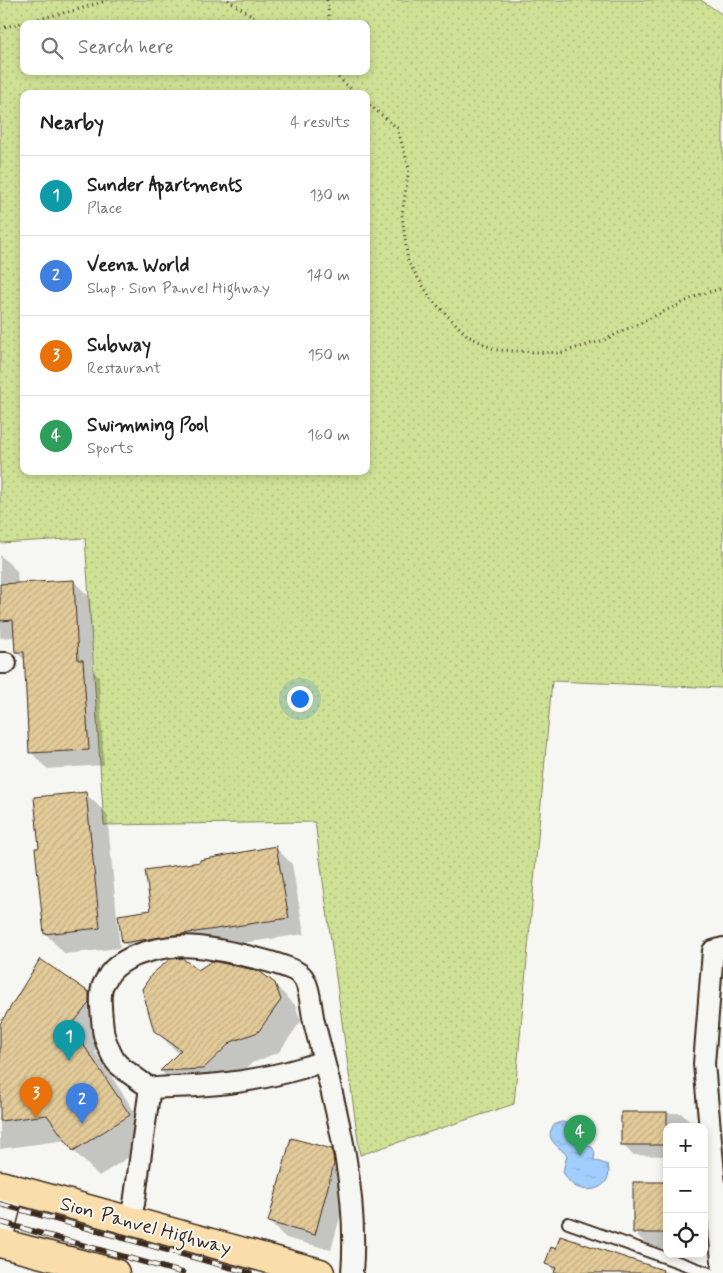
<!DOCTYPE html>
<meta charset="utf-8">
<style>
:root{--surface:#fff;--page:#f6f6f6;--text:#222;--muted:#767676;--line:#e0e0e0;--accent:#b45309}
body{margin:0;font-family:Mynerve,sans-serif;background:var(--page);color:var(--text)}
.controls{position:absolute;right:15px;bottom:15px;display:grid;overflow:hidden;border-radius:10px;box-shadow:0 2px 8px #0003}
.controls button{width:45px;height:45px;display:grid;place-items:center;padding:0;border:0;border-bottom:1px solid var(--line);background:var(--surface);color:var(--text);font:25px sans-serif}
.you{position:absolute;left:299px;top:698px;width:18px;height:18px;margin:-12px;border:4px solid #fff;border-radius:50%;background:#1a73e8;box-shadow:0 0 0 8px #1a73e833}
.badge{display:grid;place-items:center;width:32px;height:32px;border-radius:50%;background:var(--accent);color:#fff;font-size:16px;font-weight:700}
.pin{position:absolute;translate:-50% -41px;filter:drop-shadow(0 1px 2px #0008)}
.pin::after{content:'';position:absolute;top:26px;width:18px;height:15px;background:inherit;clip-path:polygon(0 0,100% 0,50% 100%)}
.list{margin:0;padding:0;list-style:none}
h2{display:flex;justify-content:space-between;align-items:center;height:65px;margin:0;padding:0 20px;font-size:21px}
h2 small{font-size:16px;font-weight:400;color:var(--muted)}
.list li{display:grid;grid-template-columns:32px 1fr auto;gap:15px;align-items:center;box-sizing:border-box;height:80px;padding:0 20px;border-top:1px solid var(--line)}
.list b{display:block;font-size:19px;white-space:nowrap}
.list p{margin:0;font-size:16px;white-space:nowrap;color:var(--muted)}
.list em{font-size:16px;font-style:normal;color:var(--muted)}
.icon{flex:none;width:28px;height:28px;fill:none;stroke:currentColor;stroke-width:2;stroke-linecap:round;stroke-linejoin:round}
.map{position:relative;flex:none;width:723px;height:1273px;overflow:hidden}
.search{position:absolute;background:var(--surface);box-shadow:0 2px 8px #0003;left:20px;top:20px;width:350px;height:55px;display:flex;align-items:center;gap:12px;box-sizing:border-box;padding:0 18px;border-radius:10px;color:var(--muted);font-size:19px}
.panel{position:absolute;background:var(--surface);box-shadow:0 2px 8px #0003;left:20px;top:90px;width:350px;height:385px;border-radius:10px}
.map>svg:first-child{display:block}
.grass{fill:url(#grass-dots);stroke:#85865a;fill-rule:evenodd}
.water{fill:url(#water-ripples);stroke:#788ca3}
.shadow{fill:#0003}
.building{fill:url(#building-hatch);stroke:#3b2a1e}
.lines{fill:none;stroke-linecap:round;stroke-linejoin:round}
.service-casing{stroke:#3b2a1e;stroke-width:14}
.minor-casing{stroke:#3b2a1e;stroke-width:24}
.secondary-casing{stroke:#3b2a1e;stroke-width:31}
.trunk-casing{stroke:#3b2a1e;stroke-width:31}
.path{stroke:#3b2a1e;stroke-width:3;stroke-dasharray:1 4;stroke-linecap:butt}
.service{stroke:#f6f6f2;stroke-width:10}
.minor{stroke:#f6f6f2;stroke-width:20}
.secondary{stroke:#f6f6f2;stroke-width:28}
.trunk{stroke:#f9deab;stroke-width:28}
.rail-casing{stroke:#3b2a1e;stroke-width:5.5}
.rail{stroke:#f6f6f2;stroke-width:4;stroke-dasharray:11;stroke-linecap:butt}
.labels{text-anchor:middle;stroke-width:4;stroke-linejoin:round;paint-order:stroke}
.street-label{font-size:20px;fill:#3b2a1e;stroke:#f6f6f2}
</style>
<div class="map">
<svg width="723" height="1273" viewBox="0 0 723 1273">
<defs>
<pattern id="grass-dots" width="8" height="8" patternUnits="userSpaceOnUse" patternTransform="scale(1.25)"><rect width="8" height="8" fill="#cfe195"/><path d="M2 2h.1M6 6h.1" fill="none" stroke="#b3c180" stroke-width="1.8" stroke-linecap="round"/></pattern>
<pattern id="water-ripples" width="26" height="14" patternUnits="userSpaceOnUse" patternTransform="scale(1.25)"><rect width="26" height="14" fill="#a1cefc"/><path d="M2 4q2-2 4 0t4 0M15 11q2-2 4 0t4 0" fill="none" stroke="#8cb1d8"/></pattern>
<pattern id="building-hatch" width="6" height="6" patternUnits="userSpaceOnUse" patternTransform="scale(1.25)"><rect width="6" height="6" fill="#e2ca99"/><path d="M-1 1l2-2M0 6l6-6M5 7l2-2" fill="none" stroke="#c3ae83"/></pattern>
</defs>
<rect width="100%" height="100%" fill="#f6f6f2"/>
<filter id="ink" filterUnits="userSpaceOnUse"><feTurbulence type="fractalNoise" baseFrequency=".02" numOctaves="2"/><feDisplacementMap in="SourceGraphic" scale="10" xChannelSelector="R" yChannelSelector="G"/><feConvolveMatrix kernelMatrix="1 2 1 2 8 2 1 2 1" color-interpolation-filters="sRGB"/></filter>
<g filter="url(#ink)">
<path class="grass" d="M0,0H701L723,15V688L552,681L514,1104L360,1155L315,822L104,825L85,538L0,543ZM24,24H366V71H24ZM24,94H366V471H24Z"/>
<path class="water" d="M562,1122L571,1124L575,1131L577,1139L580,1144L592,1147L595,1153L594,1160L608,1165C614,1187 589,1196 573,1185C569,1182 566,1177 563,1172L567,1155C560,1148 545,1140 552,1128C554,1124 557,1123 562,1122Z"/>
<g class="shadow">
<polygon points="0,555 17,571 18,584 74,581 90,598 93,671 99,677 104,765 47,769 31,752 26,661 16,652 15,637 0,638"/>
<polygon points="86,794 107,814 120,948 65,954 45,933 41,849"/>
<polygon points="276,848 292,864 304,934 139,958 123,942 152,911 202,863"/>
<polygon points="198,971 274,984 295,1005 301,1021 279,1052 252,1063 224,1090 182,1091 161,1071 179,1054 155,1030"/>
<polygon points="88,993 114,1019 114,1029 95,1052 154,1141 99,1176 74,1151 67,1140 0,1149 0,1027"/>
<polygon points="622,1113 681,1113 692,1124 692,1127 667,1127 667,1156 633,1155 622,1144"/>
<polygon points="331,1150 348,1167 350,1181 331,1250 286,1238 269,1222"/>
<polygon points="667,1183 667,1248 651,1249 634,1232"/>
<polygon points="561,1238 670,1273 556,1273 547,1264 557,1250"/>
</g>
<g class="building">
<polygon points="74,580 78,660 83,660 89,750 29,753 24,652 15,652 13,620 0,621 0,584"/>
<polygon points="86,792 100,928 44,934 35,848 39,848 34,797"/>
<polygon points="276,846 289,918 122,943 118,915 151,910 145,870 200,862 200,860"/>
<polygon points="182,958 198,970 212,961 259,971 275,983 281,1000 258,1032 231,1042 203,1069 160,1071 181,1050 154,1031 142,989 152,974 170,959"/>
<polygon points="40,959 89,992 89,1003 71,1026 130,1115 73,1151 47,1115 0,1121 0,1024"/>
<rect x="621" y="1112" width="46" height="33"/>
<polygon points="291,1138 332,1149 334,1164 315,1235 268,1222"/>
<rect x="633" y="1182" width="34" height="51"/>
<polygon points="560,1236 663,1270 662,1273 554,1273 556,1268 545,1264 551,1247 556,1249"/>
</g>
<g class="lines">
<defs>
<polyline id="service" points="568,1223 709,1273"/>
<g id="minor">
<polyline points="0,663 6,663"/>
<polyline points="723,948 713,951 704,1064 723,1272"/>
<path d="M324,1061C276,1078 222,1086 170,1087C165,1087 155,1089 150,1087C146,1086 119,1066 117,1063C112,1058 103,1036 103,1029C102,1018 99,998 102,988C103,983 108,977 110,973C128,951 172,944 198,947C217,949 289,963 301,975C310,983 311,1010 314,1022C335,1104 359,1187 352,1273"/>
<polyline points="129,1220 134,1204 150,1087"/>
</g>
<polyline id="secondary" points="0,1231 11,1188"/>
<g id="trunk">
<polyline points="0,1185 320,1273"/>
<polyline points="0,1243 115,1273"/>
</g>
</defs>
<use href="#service" class="service-casing"/>
<use href="#minor" class="minor-casing"/>
<use href="#secondary" class="secondary-casing"/>
<use href="#trunk" class="trunk-casing"/>
<g class="path">
<polyline points="228,0 265,24"/>
<polyline points="327,0 330,24"/>
<polyline points="0,28 76,10 109,0"/>
<polyline points="331,71 357,94"/>
<polyline points="366,102 397,128 409,168 402,215 408,262 432,300 468,336 496,350 560,353 604,340 699,295 723,288"/>
</g>
<use href="#service" class="service"/>
<use href="#minor" class="minor"/>
<use href="#secondary" class="secondary"/>
<use href="#trunk" class="trunk"/>
<defs>
<g id="rail">
<polyline points="0,1204 250,1273"/>
<polyline points="0,1222 183,1273"/>
</g>
</defs>
<use href="#rail" class="rail-casing"/>
<use href="#rail" class="rail"/>
</g>
</g>
<g class="labels">
<g class="street-label">
<text transform="translate(146 1225) rotate(15)" y="7">Sion Panvel Highway</text>
</g>
</g>
</svg>
<div class="controls">
<button>+</button>
<button>−</button>
<button><svg class="icon" aria-label="locate" viewBox="0 0 24 24"><circle cx="12" cy="12" r="6"/><path d="M12 2v4M12 18v4M2 12h4M18 12h4"/></svg></button>
</div>
<div class="you"></div>
<div class="pin badge" style="left:69px;top:1061px;background:#0f9aa8">1</div>
<div class="pin badge" style="left:82px;top:1124px;background:#3f7fe0">2</div>
<div class="pin badge" style="left:36px;top:1118px;background:#e8710a">3</div>
<div class="pin badge" style="left:580px;top:1156px;background:#2e9e5b">4</div>
<div class="search"><svg class="icon" aria-label="search" viewBox="0 0 24 24"><circle cx="10" cy="10" r="6"/><path d="M15 15l6 6"/></svg>Search here</div>
<section class="panel">
<h2>Nearby<small>4 results</small></h2>
<ul class="list">
<li><span class="badge" style="background:#0f9aa8">1</span><div><b>Sunder Apartments</b><p>Place</p></div><em>130 m</em></li>
<li><span class="badge" style="background:#3f7fe0">2</span><div><b>Veena World</b><p>Shop · Sion Panvel Highway</p></div><em>140 m</em></li>
<li><span class="badge" style="background:#e8710a">3</span><div><b>Subway</b><p>Restaurant</p></div><em>150 m</em></li>
<li><span class="badge" style="background:#2e9e5b">4</span><div><b>Swimming Pool</b><p>Sports</p></div><em>160 m</em></li>
</ul>
</section>
</div>
